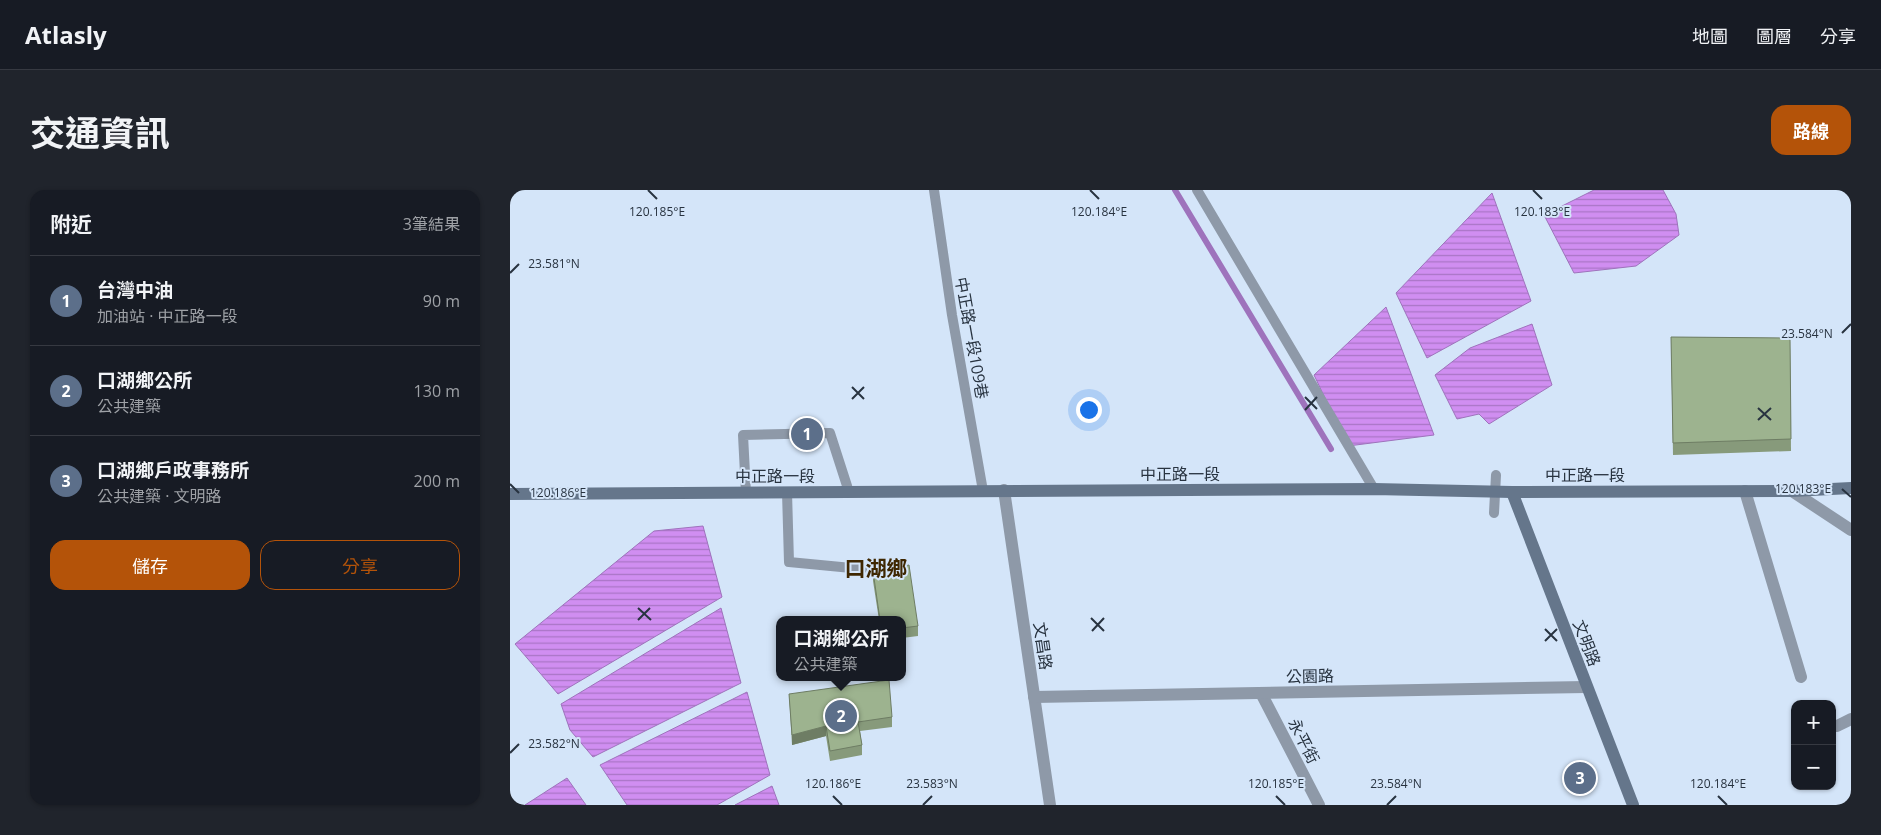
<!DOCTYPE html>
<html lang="zh-TW">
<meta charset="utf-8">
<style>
:root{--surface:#171b24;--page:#20242c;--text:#f1f3f6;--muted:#9ea1a6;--line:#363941;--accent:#b45309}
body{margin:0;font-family:"Open Sans","Noto Sans TC",sans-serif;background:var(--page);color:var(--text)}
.controls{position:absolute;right:15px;bottom:15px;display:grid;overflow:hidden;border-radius:10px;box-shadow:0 1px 4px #0004}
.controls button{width:45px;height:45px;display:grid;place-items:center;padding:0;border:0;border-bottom:1px solid var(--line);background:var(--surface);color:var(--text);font:25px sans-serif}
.you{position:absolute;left:578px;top:219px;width:18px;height:18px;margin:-12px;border:4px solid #fff;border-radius:50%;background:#1a73e8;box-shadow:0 0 0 8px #1a73e833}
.badge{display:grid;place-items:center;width:32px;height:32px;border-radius:50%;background:var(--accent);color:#fff;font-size:16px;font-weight:700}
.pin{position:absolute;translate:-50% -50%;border:2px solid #fff;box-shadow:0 1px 5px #0006}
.popup{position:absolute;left:266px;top:426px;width:130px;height:65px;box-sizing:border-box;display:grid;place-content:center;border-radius:10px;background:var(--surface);filter:drop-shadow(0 1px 4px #0005);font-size:16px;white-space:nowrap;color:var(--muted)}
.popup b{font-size:19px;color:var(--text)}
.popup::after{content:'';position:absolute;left:50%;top:100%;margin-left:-10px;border:10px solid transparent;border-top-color:var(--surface)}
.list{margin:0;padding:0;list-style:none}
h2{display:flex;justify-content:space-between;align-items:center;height:65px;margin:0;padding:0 20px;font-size:21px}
h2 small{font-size:16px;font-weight:400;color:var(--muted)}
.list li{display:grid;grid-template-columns:32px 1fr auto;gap:15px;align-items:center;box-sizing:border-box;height:90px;padding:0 20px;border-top:1px solid var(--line)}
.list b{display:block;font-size:19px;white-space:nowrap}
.list p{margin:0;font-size:16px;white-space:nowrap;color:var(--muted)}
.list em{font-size:16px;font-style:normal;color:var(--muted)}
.actions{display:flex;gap:10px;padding:15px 20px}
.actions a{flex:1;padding:11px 0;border:1px solid var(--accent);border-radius:15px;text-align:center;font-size:18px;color:var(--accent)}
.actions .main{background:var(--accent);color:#fff}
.map{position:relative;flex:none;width:1341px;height:615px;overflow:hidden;border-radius:15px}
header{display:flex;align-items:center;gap:30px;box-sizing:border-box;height:70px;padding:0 25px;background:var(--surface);border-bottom:1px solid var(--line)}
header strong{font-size:24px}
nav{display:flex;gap:28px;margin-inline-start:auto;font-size:18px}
.intro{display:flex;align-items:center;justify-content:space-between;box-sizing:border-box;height:120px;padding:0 30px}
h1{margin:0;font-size:35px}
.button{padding:12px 22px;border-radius:15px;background:var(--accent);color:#fff;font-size:18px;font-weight:700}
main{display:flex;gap:30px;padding:0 30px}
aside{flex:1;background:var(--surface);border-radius:15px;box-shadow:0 1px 4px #0004}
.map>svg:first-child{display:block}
.water{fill:url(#water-rules);stroke:#9e73bc}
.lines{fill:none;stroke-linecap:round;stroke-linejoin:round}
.stream{stroke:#9e73bc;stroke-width:6}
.lane{stroke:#8e99a8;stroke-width:10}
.street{stroke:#8e99a8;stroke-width:12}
.secondary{stroke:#65768b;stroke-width:12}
.wall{fill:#879a7b}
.shaded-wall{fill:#6e7d64}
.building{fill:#9db38f;stroke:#6e7d64}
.ticks{fill:none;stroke:#283340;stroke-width:2}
.labels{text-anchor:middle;stroke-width:4;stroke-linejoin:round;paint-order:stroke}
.street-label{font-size:16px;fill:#283340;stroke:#d4e5f9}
.district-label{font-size:21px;font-weight:bold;fill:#3e2702;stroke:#d4e5f9}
.ticks-label{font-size:12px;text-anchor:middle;fill:#283340;stroke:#d4e5f9;stroke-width:4;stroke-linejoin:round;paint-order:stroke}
</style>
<header>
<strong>Atlasly</strong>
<nav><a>地圖</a><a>圖層</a><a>分享</a></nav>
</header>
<div class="intro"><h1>交通資訊</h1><a class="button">路線</a></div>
<main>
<aside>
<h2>附近<small>3筆結果</small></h2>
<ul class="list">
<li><span class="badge" style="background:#5c6f8a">1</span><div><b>台灣中油</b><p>加油站 · 中正路一段</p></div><em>90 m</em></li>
<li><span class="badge" style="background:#5c6f8a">2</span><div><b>口湖鄉公所</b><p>公共建築</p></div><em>130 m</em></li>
<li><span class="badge" style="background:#5c6f8a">3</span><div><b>口湖鄉戶政事務所</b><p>公共建築 · 文明路</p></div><em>200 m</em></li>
</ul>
<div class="actions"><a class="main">儲存</a><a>分享</a></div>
</aside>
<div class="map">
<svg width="1341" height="615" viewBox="0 0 1341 615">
<defs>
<pattern id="water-rules" width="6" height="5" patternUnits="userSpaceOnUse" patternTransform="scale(1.25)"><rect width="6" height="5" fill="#d08ef1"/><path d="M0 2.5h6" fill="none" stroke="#a975c5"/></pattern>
</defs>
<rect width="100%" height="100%" fill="#d4e5f9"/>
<g class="water">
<polygon points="1084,0 1153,0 1166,24 1169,45 1126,76 1064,83 1034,25"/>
<polygon points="982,3 1021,111 917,168 886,103"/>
<polygon points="876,117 924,245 838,256 804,185"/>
<polygon points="1022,134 1042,195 979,234 969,224 947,229 925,185 960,158"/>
<polygon points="193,336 212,407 48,504 5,454 144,341"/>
<polygon points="211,418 231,493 83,567 60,540 51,514"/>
<polygon points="237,502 260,585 207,615 117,615 90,575"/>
<polygon points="57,588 76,615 15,615"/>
<polygon points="262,596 269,615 225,615"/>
</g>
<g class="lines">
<polyline class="stream" points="665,0 821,259"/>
<g class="lane">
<polyline points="424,0 442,125 473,301"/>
<polyline points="687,0 864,299"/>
<polyline points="277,302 279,372 352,379"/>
<polyline points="236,303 233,245 320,243 339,302"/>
<polyline points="984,323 986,285"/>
</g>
<g class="street">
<polyline points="494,300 540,615"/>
<polyline points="1235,301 1291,487"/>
<polyline points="1282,301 1341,340"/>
<polyline points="751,503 809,615"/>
<polyline points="524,507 1076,497"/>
<polyline points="1327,536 1341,529"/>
</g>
<g class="secondary">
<polyline points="1002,302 1123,615"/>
<polyline points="0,304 864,299 1002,302 1282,301 1341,298"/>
</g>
</g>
<g class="wall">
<polygon points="1161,147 1280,148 1281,261 1163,265"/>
<polygon points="363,381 408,436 408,446 392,448 392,430 369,430 363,391"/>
<polygon points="279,504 382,527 382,537 350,541 352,555 352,565 320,571 316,546 282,555"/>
</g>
<polygon class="shaded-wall" points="316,536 316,546 282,555 282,545"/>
<g class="building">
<polygon points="1161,147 1280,148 1281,249 1163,253"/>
<polygon points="399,375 408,436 392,438 392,430 370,430 363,381"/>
<polygon points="379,490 382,527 348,532 352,555 320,561 316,536 282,545 279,504"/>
</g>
<path class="ticks" d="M138,0L147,9M580,0L589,9M1023,0L1032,9M0,83L9,74M1332,143L1341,134M342,197L354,209M795,207L807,219M342,209L354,197M1248,218L1261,230M795,220L807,207M1248,230L1261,218M0,294L9,303M1332,299L1341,307M128,418L141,430M581,428L594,441M128,430L140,418M1035,439L1047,451M582,441L594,428M1035,451L1047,439M0,563L9,554M323,606L332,615M766,606L775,615M1208,606L1217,615M413,615L422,606M877,615L886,606"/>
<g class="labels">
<g class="street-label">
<text transform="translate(462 148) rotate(80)" y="6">中正路一段109巷</text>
<text x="670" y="290">中正路一段</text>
<text x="1075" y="291">中正路一段</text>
<text x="265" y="292">中正路一段</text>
<text transform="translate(1077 453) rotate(69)" y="6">文明路</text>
<text transform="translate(533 456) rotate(82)" y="6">文昌路</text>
<text transform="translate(800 486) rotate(-1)" y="6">公園路</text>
<text transform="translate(794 551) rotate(63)" y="6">永平街</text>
</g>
<g class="district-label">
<text x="366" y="386">口湖鄉</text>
</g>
</g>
<g class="ticks-label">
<text x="147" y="26">120.185°E</text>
<text x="589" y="26">120.184°E</text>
<text x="1032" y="26">120.183°E</text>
<text x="44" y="78">23.581°N</text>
<text x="1297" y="148">23.584°N</text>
<text x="1293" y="303">120.183°E</text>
<text x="48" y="307">120.186°E</text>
<text x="44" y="558">23.582°N</text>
<text x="422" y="598">23.583°N</text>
<text x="886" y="598">23.584°N</text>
<text x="323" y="598">120.186°E</text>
<text x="766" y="598">120.185°E</text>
<text x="1208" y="598">120.184°E</text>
</g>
</svg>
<div class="controls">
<button>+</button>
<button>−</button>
</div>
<div class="you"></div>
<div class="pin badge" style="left:297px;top:244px;background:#5c6f8a">1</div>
<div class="pin badge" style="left:331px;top:526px;background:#5c6f8a">2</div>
<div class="popup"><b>口湖鄉公所</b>公共建築</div>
<div class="pin badge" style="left:1070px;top:588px;background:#5c6f8a">3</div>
</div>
</main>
